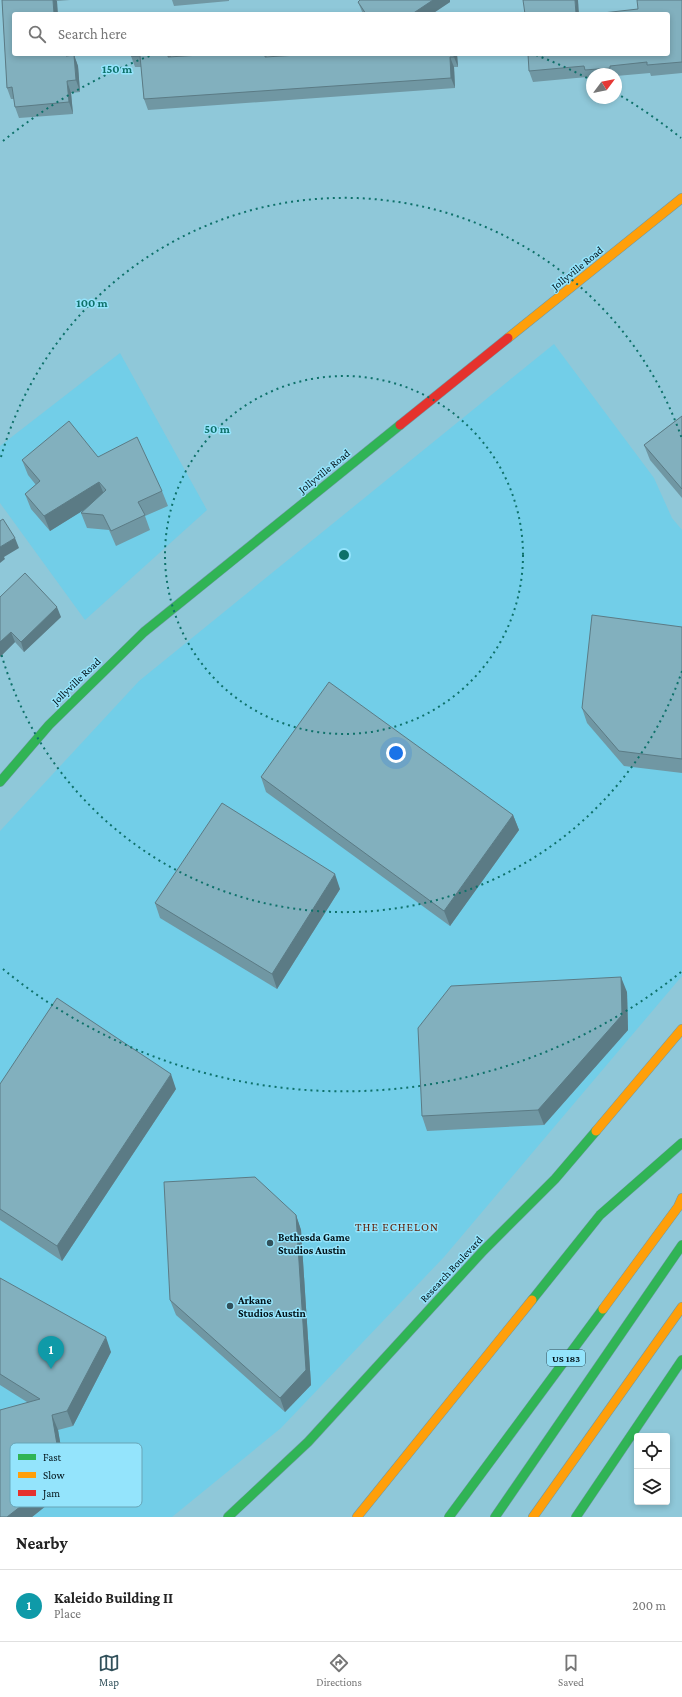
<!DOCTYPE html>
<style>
:root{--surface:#fff;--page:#f2f2f2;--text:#222;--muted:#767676;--line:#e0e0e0;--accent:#32515b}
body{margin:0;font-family:"Crimson Pro",serif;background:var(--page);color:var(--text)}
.controls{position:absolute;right:12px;bottom:12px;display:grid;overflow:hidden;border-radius:4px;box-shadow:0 2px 6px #0003}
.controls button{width:36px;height:36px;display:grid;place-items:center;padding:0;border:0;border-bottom:1px solid var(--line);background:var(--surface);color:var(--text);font:20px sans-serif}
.compass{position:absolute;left:586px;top:68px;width:36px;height:36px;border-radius:50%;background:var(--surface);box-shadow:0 2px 6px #0003;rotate:58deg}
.you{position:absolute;left:396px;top:753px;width:14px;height:14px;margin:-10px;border:3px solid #fff;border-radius:50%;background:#1a73e8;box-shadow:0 0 0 6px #1a73e833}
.badge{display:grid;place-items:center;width:26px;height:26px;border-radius:50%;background:var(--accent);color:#fff;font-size:13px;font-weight:700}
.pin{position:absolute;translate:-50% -33px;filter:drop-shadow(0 1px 2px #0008)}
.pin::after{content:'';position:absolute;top:21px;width:14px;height:12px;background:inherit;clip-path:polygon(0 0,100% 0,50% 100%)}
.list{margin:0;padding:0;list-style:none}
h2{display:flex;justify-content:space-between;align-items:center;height:52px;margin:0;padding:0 16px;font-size:17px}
h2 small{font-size:13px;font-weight:400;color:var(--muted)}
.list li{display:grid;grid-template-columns:26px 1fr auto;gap:12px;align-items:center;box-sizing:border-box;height:72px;padding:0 16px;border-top:1px solid var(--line)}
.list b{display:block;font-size:15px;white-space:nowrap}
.list p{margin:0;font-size:13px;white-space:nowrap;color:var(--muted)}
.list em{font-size:13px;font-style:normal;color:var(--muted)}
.icon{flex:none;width:22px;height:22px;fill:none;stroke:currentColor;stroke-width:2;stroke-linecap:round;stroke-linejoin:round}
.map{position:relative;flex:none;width:682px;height:1517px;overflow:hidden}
.search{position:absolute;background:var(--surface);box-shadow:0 2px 6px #0003;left:12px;right:12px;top:12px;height:44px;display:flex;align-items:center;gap:10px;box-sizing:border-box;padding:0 14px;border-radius:4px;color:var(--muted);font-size:15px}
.sheet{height:124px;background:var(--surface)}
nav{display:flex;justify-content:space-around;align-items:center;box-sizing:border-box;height:56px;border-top:1px solid var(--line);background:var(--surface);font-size:11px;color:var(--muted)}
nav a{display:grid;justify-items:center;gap:2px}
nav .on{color:var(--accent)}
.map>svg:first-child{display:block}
.built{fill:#72cee8}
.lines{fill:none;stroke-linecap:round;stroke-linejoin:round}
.fast-casing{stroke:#6f99a4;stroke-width:10}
.slow-casing{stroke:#6f99a4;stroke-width:10}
.jam-casing{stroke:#6f99a4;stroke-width:10}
.fast{stroke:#30b455;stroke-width:9}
.slow{stroke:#ff9f0a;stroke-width:9}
.jam{stroke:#e5322d;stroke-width:9}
.wall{fill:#7097a3}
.shaded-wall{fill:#5b7b85}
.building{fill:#82b0be;stroke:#5b7b85}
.ring{fill:none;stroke:#0e716a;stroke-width:2;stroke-dasharray:2 4}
.poi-dot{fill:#32515b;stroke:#94e4fc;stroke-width:1.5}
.labels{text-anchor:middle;stroke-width:3;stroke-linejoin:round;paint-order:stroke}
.shield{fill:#94e4fc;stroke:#2c505c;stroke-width:1}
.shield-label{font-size:10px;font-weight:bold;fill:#001117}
.street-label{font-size:11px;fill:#001117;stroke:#94e4fc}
.poi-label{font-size:11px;font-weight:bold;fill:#001117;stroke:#94e4fc;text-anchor:start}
.neighbourhood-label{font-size:12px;letter-spacing:1px;fill:#5f1e06;stroke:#94e4fc}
.key{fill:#94e4fc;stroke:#68a5b7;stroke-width:1}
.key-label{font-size:11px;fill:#001117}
.centre{fill:#0e716a;stroke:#94e4fc;stroke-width:2}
.ring-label{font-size:12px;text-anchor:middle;font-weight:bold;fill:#0e716a;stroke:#94e4fc;stroke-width:3;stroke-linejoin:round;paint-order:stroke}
</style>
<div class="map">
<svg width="682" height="1517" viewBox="0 0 682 1517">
<rect width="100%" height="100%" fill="#8fc8d9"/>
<g class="built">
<polygon points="554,344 654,478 672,518 682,530 682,976 444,1257 281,1428 172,1517 0,1517 0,831 139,681"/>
<polygon points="120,353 207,510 85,620 0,503 0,446"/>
</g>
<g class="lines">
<defs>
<g id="fast">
<polyline points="0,782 49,725 144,632 400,425"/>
<polyline points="532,1300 600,1215 682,1143"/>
<polyline points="228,1517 308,1442 482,1252 555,1179 596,1131"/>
<polyline points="449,1517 603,1309"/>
<polyline points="495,1517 682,1245"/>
<polyline points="576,1517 682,1360"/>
</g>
<g id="slow">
<polyline points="508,338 682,198"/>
<polyline points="596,1131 682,1029"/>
<polyline points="603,1309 678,1207 682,1198"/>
<polyline points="357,1517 532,1300"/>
<polyline points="533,1517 682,1307"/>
</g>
<polyline id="jam" points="400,425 508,338"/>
</defs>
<use href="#fast" class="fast-casing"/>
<use href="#slow" class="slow-casing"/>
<use href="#jam" class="jam-casing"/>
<use href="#fast" class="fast"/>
<use href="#slow" class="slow"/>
<use href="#jam" class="jam"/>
</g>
<g class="wall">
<polygon points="2,0 70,0 57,1 14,54 67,54 67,56 74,55 78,66 80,92 71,93 73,114 19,118 15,107 14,99 11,99 7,88"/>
<polygon points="172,0 229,0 229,1 174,6"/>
<polygon points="360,0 450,0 450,2 432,14 363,14 358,2"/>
<polygon points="682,0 682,73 651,76 650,73 616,76 616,74 592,74 592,81 589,81 587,77 533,82 529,71 638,9"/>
<polygon points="131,54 171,57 217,54 266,54 267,57 457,54 458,67 454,67 455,88 148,110 144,99 141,67 135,67 131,56"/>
<polygon points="682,416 682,498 650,460 644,445"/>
<polygon points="98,457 162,491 168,506 145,516 150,530 116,546 109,530 87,528 81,513 88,507 50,531 31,509 25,494 36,485 28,475 22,460"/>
<polygon points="0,597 61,617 24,652 15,642 0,657"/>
<polygon points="682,627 682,773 624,766 587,723 582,708"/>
<polygon points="261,777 513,815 519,830 450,926 266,792"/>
<polygon points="340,889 277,989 160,918 155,903"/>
<polygon points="627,992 628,1030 544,1125 427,1131 422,1116"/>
<polygon points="0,1084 176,1089 62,1261 0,1220"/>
<polygon points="296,1215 301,1230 311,1385 285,1412 176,1315 170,1300"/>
<polygon points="0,1278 111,1352 73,1426 58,1430 67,1482 62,1493 32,1517 0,1517 27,1402 0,1385"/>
</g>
<g class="shaded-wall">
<polygon points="53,0 56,0 57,1 58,14 54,14"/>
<polygon points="433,0 450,0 450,2 432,14 412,14"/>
<polygon points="575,0 578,0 579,14 576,14"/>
<polygon points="168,54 171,54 172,68 168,57"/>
<polygon points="454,54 457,54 458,67 454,57"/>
<polygon points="74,55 78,66 80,92 76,80"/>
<polygon points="450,57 454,67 455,88 451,78"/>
<polygon points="67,81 71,93 73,114 69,102"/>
<polygon points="99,482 105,497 50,531 44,516"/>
<polygon points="15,538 19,548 4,557 5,559 0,563 0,547"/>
<polygon points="57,607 61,617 24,652 21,642"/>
<polygon points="11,632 15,642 0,657 0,642"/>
<polygon points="513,815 519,830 450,926 444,911"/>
<polygon points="335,874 340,889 277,989 272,974"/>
<polygon points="621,977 627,992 628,1030 544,1125 538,1110"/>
<polygon points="171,1074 176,1089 62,1261 57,1246"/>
<polygon points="296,1215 301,1230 311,1385 285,1412 280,1398"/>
<polygon points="106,1337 111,1352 73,1426 67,1411"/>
<polygon points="52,1415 58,1430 67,1482 62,1493 32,1517 7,1517"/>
</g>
<g class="building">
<polygon points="2,0 53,0 54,14 14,14 14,54 66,54 66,56 74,55 76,80 67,81 69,102 15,107 12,87 7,88"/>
<polygon points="360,0 433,0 412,14 366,14 358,2"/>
<polygon points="523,0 575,0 576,14 525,14"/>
<polygon points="637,0 682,0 682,62 647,65 647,62 610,66 610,68 585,70 584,66 529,71 528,54 668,54 668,14 594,14 638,9"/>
<polygon points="131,54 168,54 168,57 217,54 265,54 265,57 315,54 454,54 454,57 450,57 451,78 144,99 140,56 131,56"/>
<polygon points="682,416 682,489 644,445"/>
<polygon points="69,421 98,457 137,437 162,491 138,502 145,515 111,531 103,515 81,513 106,490 99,482 44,516 25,494 40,481 22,460"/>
<polygon points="3,519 15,538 0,547 0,521"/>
<polygon points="25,573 57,607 21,642 11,632 0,642 0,597"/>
<polygon points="592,615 682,627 682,759 619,751 582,708"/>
<polygon points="329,682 513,815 444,911 261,777"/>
<polygon points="222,803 335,874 272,974 155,903"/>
<polygon points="621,977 622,1015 538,1110 422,1116 418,1028 451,986"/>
<polygon points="57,998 171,1074 57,1246 0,1209 0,1084"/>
<polygon points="255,1177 296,1215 306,1370 280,1398 170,1300 164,1182"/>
<polygon points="0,1278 106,1337 67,1411 52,1415 61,1468 57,1478 7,1517 0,1517 0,1410 40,1399 0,1374"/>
</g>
<g class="ring">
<circle cx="344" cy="555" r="179"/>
<path d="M682 671A357 357 0 0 1 1 653M1 457A357 357 0 0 1 682 439"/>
<path d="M681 972A536 536 0 0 1 3 969M3 141A536 536 0 0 1 152 55M536 55A536 536 0 0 1 591 80M616 93A536 536 0 0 1 681 138"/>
</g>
<g class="poi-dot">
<circle cx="270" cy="1243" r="4"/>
<circle cx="230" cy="1306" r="4"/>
</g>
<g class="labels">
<rect class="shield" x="547" y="1350" width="38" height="16" rx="3"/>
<g class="shield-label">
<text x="566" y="1362">US 183</text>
</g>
<g class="street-label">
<text transform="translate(577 268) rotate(-39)" y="4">Jollyville Road</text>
<text transform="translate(324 471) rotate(-39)" y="4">Jollyville Road</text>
<text transform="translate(76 681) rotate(-44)" y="4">Jollyville Road</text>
<text transform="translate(451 1269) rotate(-47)" y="4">Research Boulevard</text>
</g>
<g class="poi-label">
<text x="278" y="1241">Bethesda Game<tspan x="278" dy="13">Studios Austin</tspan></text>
<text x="238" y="1304">Arkane<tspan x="238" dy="13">Studios Austin</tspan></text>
</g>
<g class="neighbourhood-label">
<text x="397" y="1231">THE ECHELON</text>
</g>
</g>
<rect x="10" y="1443" width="132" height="64" rx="6" class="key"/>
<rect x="18" y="1454" width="18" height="6" fill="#30b455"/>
<rect x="18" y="1472" width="18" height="6" fill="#ff9f0a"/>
<rect x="18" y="1490" width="18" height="6" fill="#e5322d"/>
<g class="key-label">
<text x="43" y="1461">Fast</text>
<text x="43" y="1479">Slow</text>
<text x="43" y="1497">Jam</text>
</g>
<circle cx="344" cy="555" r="6" class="centre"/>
<g class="ring-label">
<text x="117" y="73">150 m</text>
<text x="92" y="307">100 m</text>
<text x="217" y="433">50 m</text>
</g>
</svg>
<div class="controls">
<button><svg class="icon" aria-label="locate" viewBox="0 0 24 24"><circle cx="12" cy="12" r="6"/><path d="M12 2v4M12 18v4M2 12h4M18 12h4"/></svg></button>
<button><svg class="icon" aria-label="layers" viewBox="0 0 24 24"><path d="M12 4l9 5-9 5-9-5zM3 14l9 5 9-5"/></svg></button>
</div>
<svg class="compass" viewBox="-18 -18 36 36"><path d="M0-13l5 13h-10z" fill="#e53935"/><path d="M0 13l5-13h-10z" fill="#767676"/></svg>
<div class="you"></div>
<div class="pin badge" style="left:51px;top:1369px;background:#0f9aa8">1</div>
<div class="search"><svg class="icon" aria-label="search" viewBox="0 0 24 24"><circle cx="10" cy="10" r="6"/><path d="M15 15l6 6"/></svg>Search here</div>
</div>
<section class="sheet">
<h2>Nearby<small></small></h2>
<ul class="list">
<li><span class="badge" style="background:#0f9aa8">1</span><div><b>Kaleido Building II</b><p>Place</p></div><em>200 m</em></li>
</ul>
</section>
<nav>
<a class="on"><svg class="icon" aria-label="map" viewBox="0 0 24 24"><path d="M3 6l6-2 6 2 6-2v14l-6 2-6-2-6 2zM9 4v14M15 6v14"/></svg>Map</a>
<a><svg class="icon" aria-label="directions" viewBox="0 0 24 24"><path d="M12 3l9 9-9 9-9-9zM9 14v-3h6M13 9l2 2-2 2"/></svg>Directions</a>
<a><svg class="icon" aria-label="saved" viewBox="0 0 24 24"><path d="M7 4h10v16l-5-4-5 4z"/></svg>Saved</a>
</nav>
